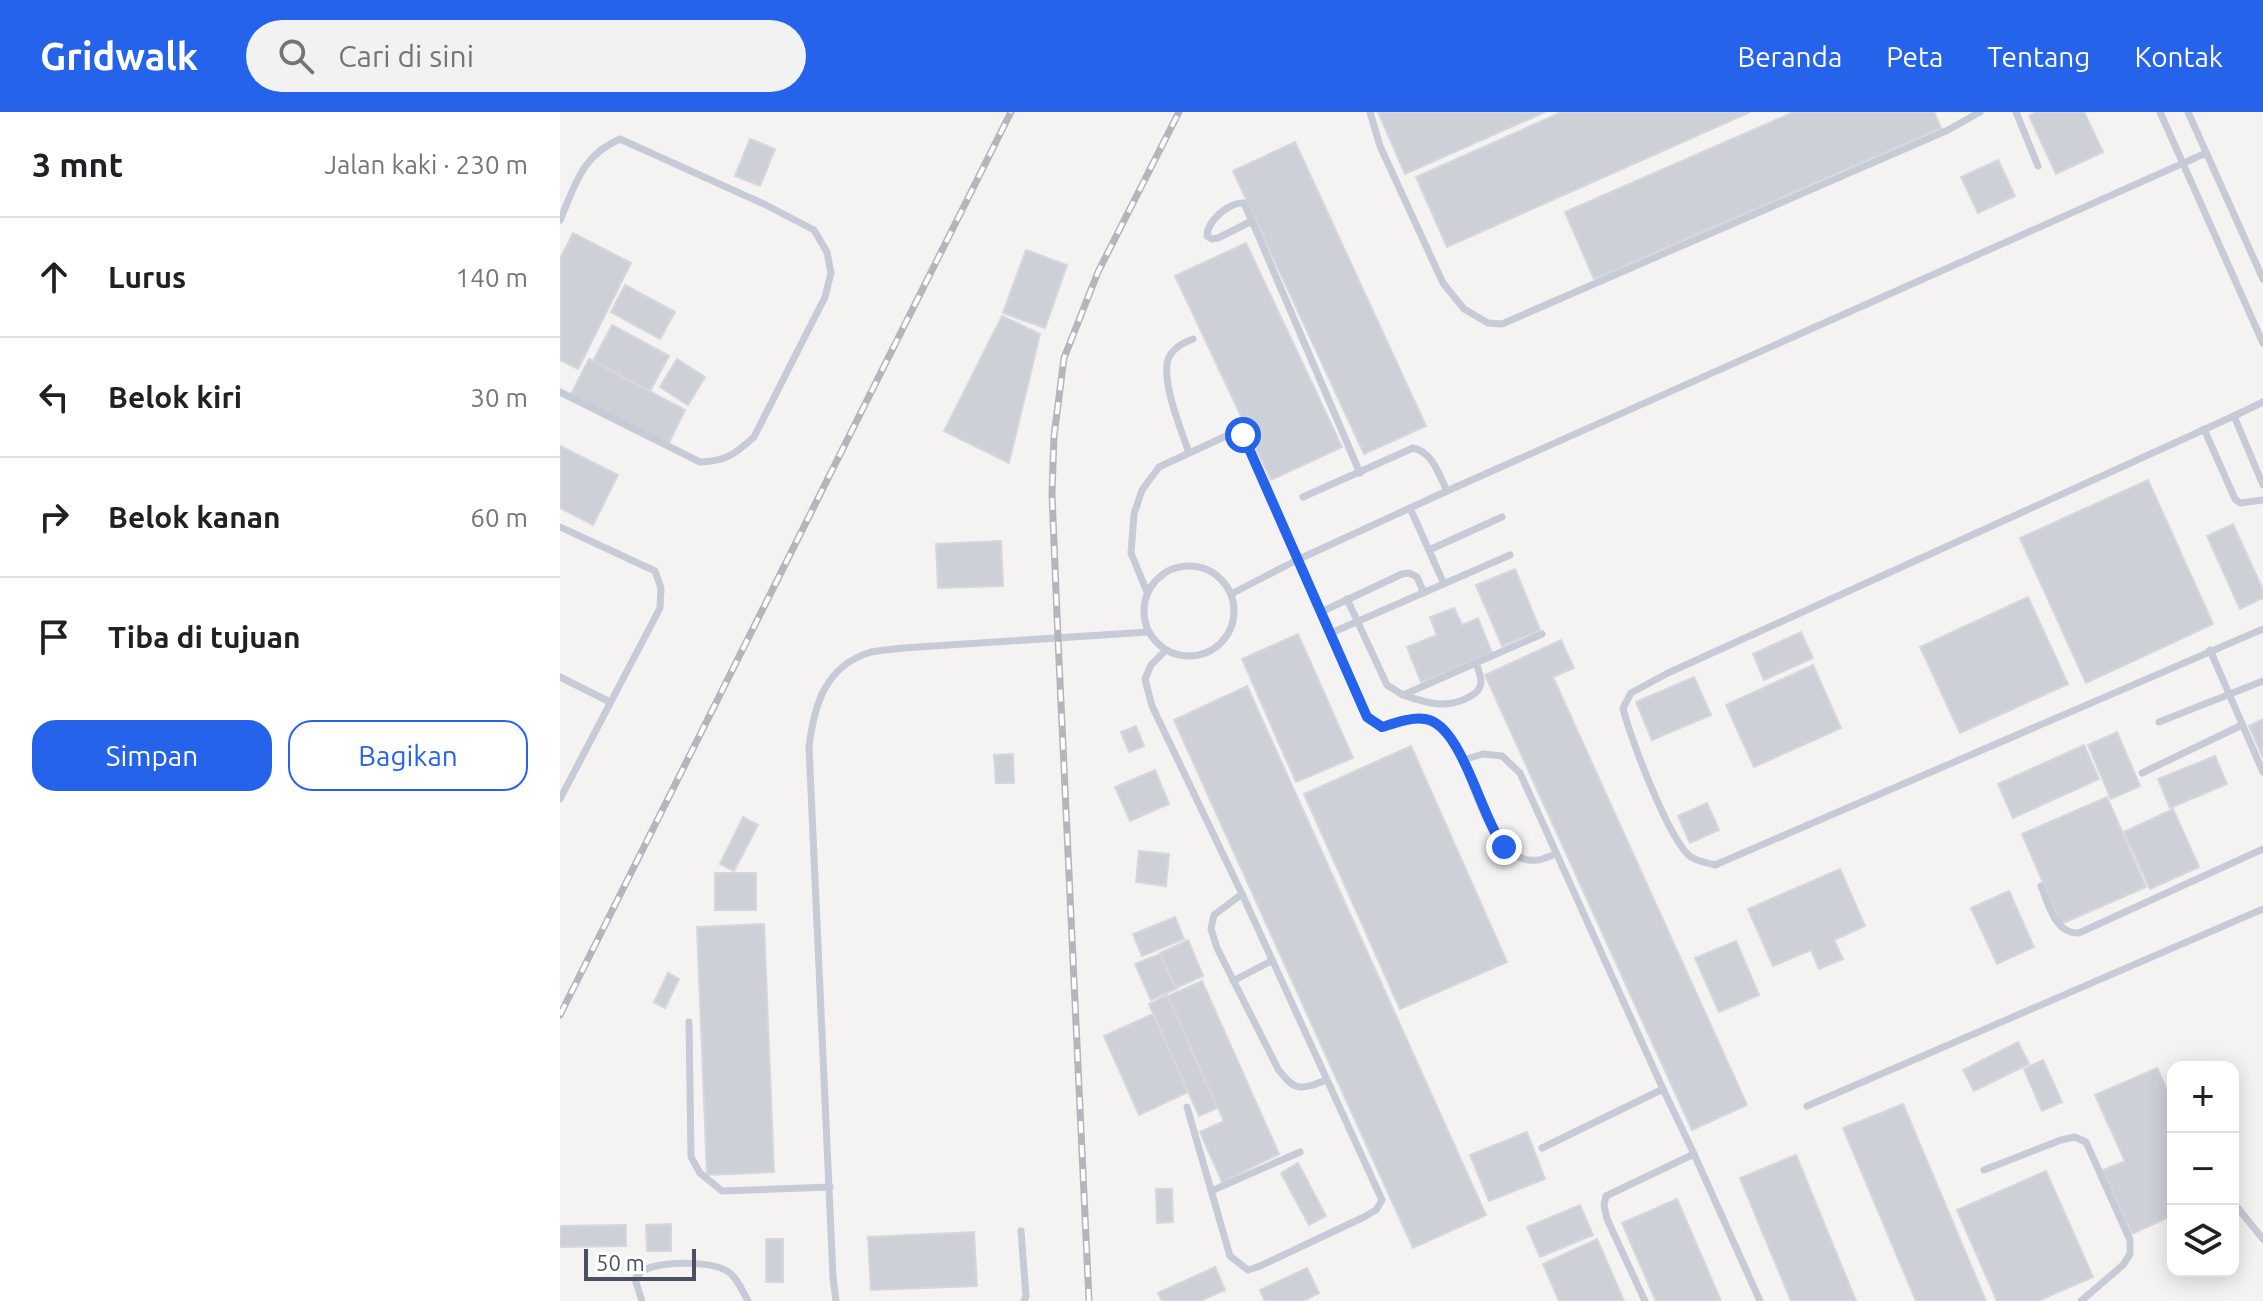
<!DOCTYPE html>
<html lang="id">
<meta charset="utf-8">
<style>
:root{--surface:#fff;--page:#f2f2f2;--text:#202124;--muted:#757577;--line:#e0e0e0;--accent:#2563eb}
body{margin:0;font-family:Ubuntu,sans-serif;background:var(--page);color:var(--text)}
.controls{position:absolute;right:24px;bottom:24px;display:grid;overflow:hidden;border-radius:16px;box-shadow:0 4px 20px #0003}
.controls button{width:72px;height:72px;display:grid;place-items:center;padding:0;border:0;border-bottom:2px solid var(--line);background:var(--surface);color:var(--text);font:40px sans-serif}
.scale{position:absolute;left:24px;bottom:20px;width:112px;box-sizing:border-box;padding-left:8px;border:4px solid #495061;border-top:0;font-size:22px;line-height:28px;white-space:nowrap;color:#495061;-webkit-text-stroke:6px #fff;paint-order:stroke}
.stop{position:absolute;width:24px;height:24px;margin:-18px;border:6px solid #2563eb;border-radius:50%;background:#fff}
.stop.end{background:#2563eb;border-color:#fff;box-shadow:0 2px 8px #0008}
.list{margin:0;padding:0;list-style:none}
h2{display:flex;justify-content:space-between;align-items:center;height:104px;margin:0;padding:0 32px;font-size:34px}
h2 small{font-size:26px;font-weight:400;color:var(--muted)}
.list li{display:grid;grid-template-columns:52px 1fr auto;gap:24px;align-items:center;box-sizing:border-box;height:120px;padding:0 32px;border-top:2px solid var(--line)}
.list b{display:block;font-size:30px;white-space:nowrap}
.list em{font-size:26px;font-style:normal;color:var(--muted)}
.actions{display:flex;gap:16px;padding:24px 32px}
.actions a{flex:1;padding:18px 0;border:2px solid var(--accent);border-radius:24px;text-align:center;font-size:28px;color:var(--accent)}
.actions .main{background:var(--accent);color:#fff}
.icon{flex:none;width:44px;height:44px;fill:none;stroke:currentColor;stroke-width:2;stroke-linecap:round;stroke-linejoin:round}
.map{position:relative;flex:none;width:1703px;height:1189px;overflow:hidden}
header{display:flex;align-items:center;gap:48px;box-sizing:border-box;height:112px;padding:0 40px;background:var(--accent);color:#fff}
header strong{font-size:38px}
nav{display:flex;gap:44px;margin-inline-start:auto;font-size:28px}
.search{width:560px;height:72px;background:var(--page);display:flex;align-items:center;gap:20px;box-sizing:border-box;padding:0 28px;border-radius:44px;color:var(--muted);font-size:30px}
main{display:flex}
aside{flex:1;background:var(--surface)}
.map>svg:first-child{display:block}
.building{fill:#ced0d7;stroke:#d6d6de;stroke-width:2}
.lines{fill:none;stroke-linecap:round;stroke-linejoin:round}
.lane{stroke:#c6cbd7;stroke-width:7}
.rail-casing{stroke:#b4b5bd;stroke-width:7}
.rail{stroke:#fff;stroke-width:4;stroke-dasharray:12;stroke-linecap:butt}
.route{stroke:#2563eb;stroke-width:10}
</style>
<header>
<strong>Gridwalk</strong>
<div class="search"><svg class="icon" aria-label="search" viewBox="0 0 24 24"><circle cx="10" cy="10" r="6"/><path d="M15 15l6 6"/></svg>Cari di sini</div>
<nav><a>Beranda</a><a>Peta</a><a>Tentang</a><a>Kontak</a></nav>
</header>
<main>
<aside>
<h2>3 mnt<small>Jalan kaki · 230 m</small></h2>
<ul class="list">
<li><svg class="icon" aria-label="ahead" viewBox="0 0 24 24"><path d="M12 20V5M6 11l6-6 6 6"/></svg><div><b>Lurus</b></div><em>140 m</em></li>
<li><svg class="icon" aria-label="left" viewBox="0 0 24 24"><path d="M17 20v-9H6M10 6l-5 5 5 5"/></svg><div><b>Belok kiri</b></div><em>30 m</em></li>
<li><svg class="icon" aria-label="right" viewBox="0 0 24 24"><path d="M7 20v-9h11M14 6l5 5-5 5"/></svg><div><b>Belok kanan</b></div><em>60 m</em></li>
<li><svg class="icon" aria-label="arrive" viewBox="0 0 24 24"><path d="M6 21V4h12l-3 4 3 4H6"/></svg><div><b>Tiba di tujuan</b></div></li>
</ul>
<div class="actions"><a class="main">Simpan</a><a>Bagikan</a></div>
</aside>
<div class="map">
<svg width="1703" height="1189" viewBox="0 0 1703 1189">
<rect width="100%" height="100%" fill="#f4f3f2"/>
<g class="building">
<polygon points="818,0 985,0 845,62"/>
<polygon points="1002,0 1190,0 887,135 856,65"/>
<polygon points="1234,0 1374,0 1381,16 1034,167 1005,100"/>
<polygon points="1476,0 1524,0 1543,40 1496,62 1469,4"/>
<polygon points="190,27 215,37 200,74 175,64"/>
<polygon points="735,30 866,314 804,342 673,59"/>
<polygon points="1438,48 1455,84 1418,101 1401,65"/>
<polygon points="13,121 71,151 18,257 0,248 0,147"/>
<polygon points="686,131 782,335 711,368 615,164"/>
<polygon points="466,138 507,153 485,216 443,201"/>
<polygon points="65,173 115,200 100,227 51,200"/>
<polygon points="442,204 480,222 449,351 384,319"/>
<polygon points="52,213 109,244 90,279 33,249"/>
<polygon points="29,247 125,298 108,333 11,282"/>
<polygon points="117,247 145,265 128,293 100,275"/>
<polygon points="0,334 58,363 33,413 0,396"/>
<polygon points="1588,368 1653,512 1526,571 1460,426"/>
<polygon points="1673,412 1703,478 1703,486 1680,497 1647,424"/>
<polygon points="441,429 443,474 378,476 376,432"/>
<polygon points="955,457 980,518 942,534 916,473"/>
<polygon points="1468,485 1508,572 1400,621 1360,535"/>
<polygon points="894,496 902,513 918,506 932,541 861,570 847,535 877,523 870,505"/>
<polygon points="1241,520 1253,546 1204,568 1193,542"/>
<polygon points="738,522 793,646 736,670 682,547"/>
<polygon points="1001,528 1014,556 993,565 1187,993 1132,1018 925,563"/>
<polygon points="1253,553 1281,616 1194,655 1166,593"/>
<polygon points="1134,565 1151,603 1092,628 1076,590"/>
<polygon points="687,574 926,1103 853,1136 614,608"/>
<polygon points="1703,607 1703,646 1689,614"/>
<polygon points="576,614 584,634 569,640 561,620"/>
<polygon points="1557,620 1580,674 1551,687 1528,633"/>
<polygon points="1524,633 1539,667 1453,706 1438,672"/>
<polygon points="851,634 947,850 840,897 744,682"/>
<polygon points="453,642 454,671 436,671 434,643"/>
<polygon points="1655,644 1667,672 1610,696 1598,667"/>
<polygon points="595,658 609,692 570,709 555,675"/>
<polygon points="1547,685 1586,775 1501,812 1462,722"/>
<polygon points="1147,691 1159,718 1130,731 1118,704"/>
<polygon points="1613,697 1639,755 1590,777 1564,720"/>
<polygon points="183,705 198,713 174,759 160,752"/>
<polygon points="579,739 609,742 606,774 576,770"/>
<polygon points="1280,757 1305,814 1274,828 1283,847 1259,857 1251,838 1213,854 1188,797"/>
<rect x="155" y="761" width="41" height="37"/>
<polygon points="1449,779 1474,835 1437,852 1411,796"/>
<polygon points="615,805 624,827 582,844 573,822"/>
<polygon points="204,812 214,1060 147,1063 137,815"/>
<polygon points="628,828 643,864 616,876 600,841"/>
<polygon points="1176,829 1199,883 1159,900 1135,846"/>
<polygon points="600,842 616,877 591,888 575,852"/>
<polygon points="108,861 119,867 105,896 94,890"/>
<polygon points="642,869 719,1042 662,1070 640,1020 664,1009 608,884"/>
<polygon points="607,883 657,996 639,1004 589,892"/>
<polygon points="593,902 628,980 579,1003 544,924"/>
<polygon points="1458,930 1469,952 1414,979 1403,958"/>
<polygon points="1483,948 1502,990 1482,999 1464,957"/>
<polygon points="1597,956 1613,991 1613,1103 1572,1122 1543,1058 1565,1049 1535,983"/>
<polygon points="1343,992 1426,1189 1356,1189 1283,1016"/>
<polygon points="967,1020 985,1067 929,1089 910,1043"/>
<polygon points="1236,1043 1296,1189 1231,1189 1180,1066"/>
<polygon points="738,1051 766,1104 749,1113 721,1061"/>
<polygon points="1486,1059 1533,1165 1478,1189 1437,1189 1397,1098"/>
<polygon points="596,1077 612,1077 613,1110 597,1111"/>
<polygon points="1117,1087 1161,1189 1096,1189 1062,1111"/>
<polygon points="1020,1093 1033,1123 980,1145 967,1115"/>
<polygon points="111,1112 111,1139 87,1139 86,1113"/>
<polygon points="66,1113 66,1134 0,1135 0,1114"/>
<polygon points="414,1120 417,1174 311,1178 308,1125"/>
<rect x="206" y="1127" width="17" height="43"/>
<polygon points="1037,1127 1064,1189 999,1189 983,1152"/>
<polygon points="655,1155 665,1178 640,1189 602,1189 598,1181"/>
<polygon points="747,1156 759,1181 743,1189 705,1189 700,1178"/>
</g>
<g class="lines">
<g class="lane">
<polyline points="810,0 820,34 883,171 904,197 928,211 942,212 1388,18 1420,0"/>
<polyline points="1456,0 1478,54"/>
<polyline points="1600,0 1703,231"/>
<polyline points="1628,0 1703,167"/>
<path d="M0,108C16,72 21,44 60,27L204,92L254,118L267,140L271,161L265,185L194,325C174,343 166,349 140,350L0,280"/>
<path d="M692,109L658,126L652,127L647,124C647,109 669,90 684,91L692,109L800,361"/>
<polyline points="1674,304 1703,290"/>
<polyline points="1644,317 1675,387 1680,391 1703,388"/>
<path d="M629,341C621,317 604,277 607,252C609,238 622,231 633,227"/>
<path d="M1703,373L1674,304L1108,561L1071,581L1063,596C1069,623 1110,731 1131,745C1137,749 1148,751 1155,753L1703,517"/>
<path d="M743,385L853,336C873,340 879,363 887,379"/>
<polyline points="850,396 884,472"/>
<polyline points="0,415 95,459 101,476 100,496 0,687"/>
<polyline points="869,438 942,405"/>
<circle cx="629" cy="499" r="45"/>
<path d="M587,480L571,441L574,402L582,378L599,355L677,319L683,323L807,605C828,628 853,595 878,611C890,618 897,636 903,648L923,642L942,644L960,661L1103,977L982,1036"/>
<polyline points="671,482 737,448 887,379 1646,41"/>
<polyline points="787,487 827,573 843,583 982,522"/>
<polyline points="761,500 842,462 849,461 857,465 864,481"/>
<polyline points="771,521 950,443"/>
<polyline points="606,538 591,553 585,567 592,594 682,782 822,1088 816,1098 804,1105 700,1154 688,1158 670,1144 627,995"/>
<polyline points="1650,538 1703,660"/>
<polyline points="0,565 50,590"/>
<path d="M843,583C867,591 887,598 911,584C926,575 921,565 916,551"/>
<polyline points="1599,610 1703,569"/>
<path d="M903,648C915,678 935,754 978,748C984,747 990,744 996,742"/>
<polyline points="1582,661 1682,613"/>
<path d="M1481,774C1489,793 1495,822 1519,821L1703,737"/>
<path d="M682,782L654,803L651,817L657,836L718,957C735,980 741,978 766,968"/>
<polyline points="673,869 711,849"/>
<polyline points="129,910 131,1045 140,1061 162,1079 270,1075"/>
<polyline points="1103,977 1134,1042"/>
<polyline points="1247,994 1703,797"/>
<polyline points="1424,1058 1501,1028 1515,1025 1526,1030 1570,1128 1570,1142 1563,1153 1521,1189"/>
<polyline points="651,1079 740,1040"/>
<polyline points="1673,1090 1703,1127"/>
<polyline points="461,1119 466,1184 464,1189"/>
<path d="M82,1189L75,1167C77,1164 82,1159 84,1158C103,1149 156,1148 171,1162C178,1168 183,1180 188,1189"/>
<path d="M276,1189L273,1165L249,635C254,593 265,554 311,540C321,538 333,537 343,536L588,520"/>
<polyline points="1085,1189 1047,1107 1044,1093 1046,1084 1134,1042 1200,1189"/>
</g>
<defs>
<g id="rail">
<polyline points="0,903 451,0"/>
<polyline points="529,1189 498,527 492,382 494,324 504,246 538,160 619,0"/>
</g>
</defs>
<use href="#rail" class="rail-casing"/>
<use href="#rail" class="rail"/>
</g>
<g class="lines">
<path class="route" d="M683,323L807,605L822,615C835,611 851,605 865,607C902,612 921,706 944,735"/>
</g>
</svg>
<div class="controls">
<button>+</button>
<button>−</button>
<button><svg class="icon" aria-label="layers" viewBox="0 0 24 24"><path d="M12 4l9 5-9 5-9-5zM3 14l9 5 9-5"/></svg></button>
</div>
<div class="scale">50 m</div>
<div class="stop" style="left:683px;top:323px"></div>
<div class="stop end" style="left:944px;top:735px"></div>
</div>
</main>
